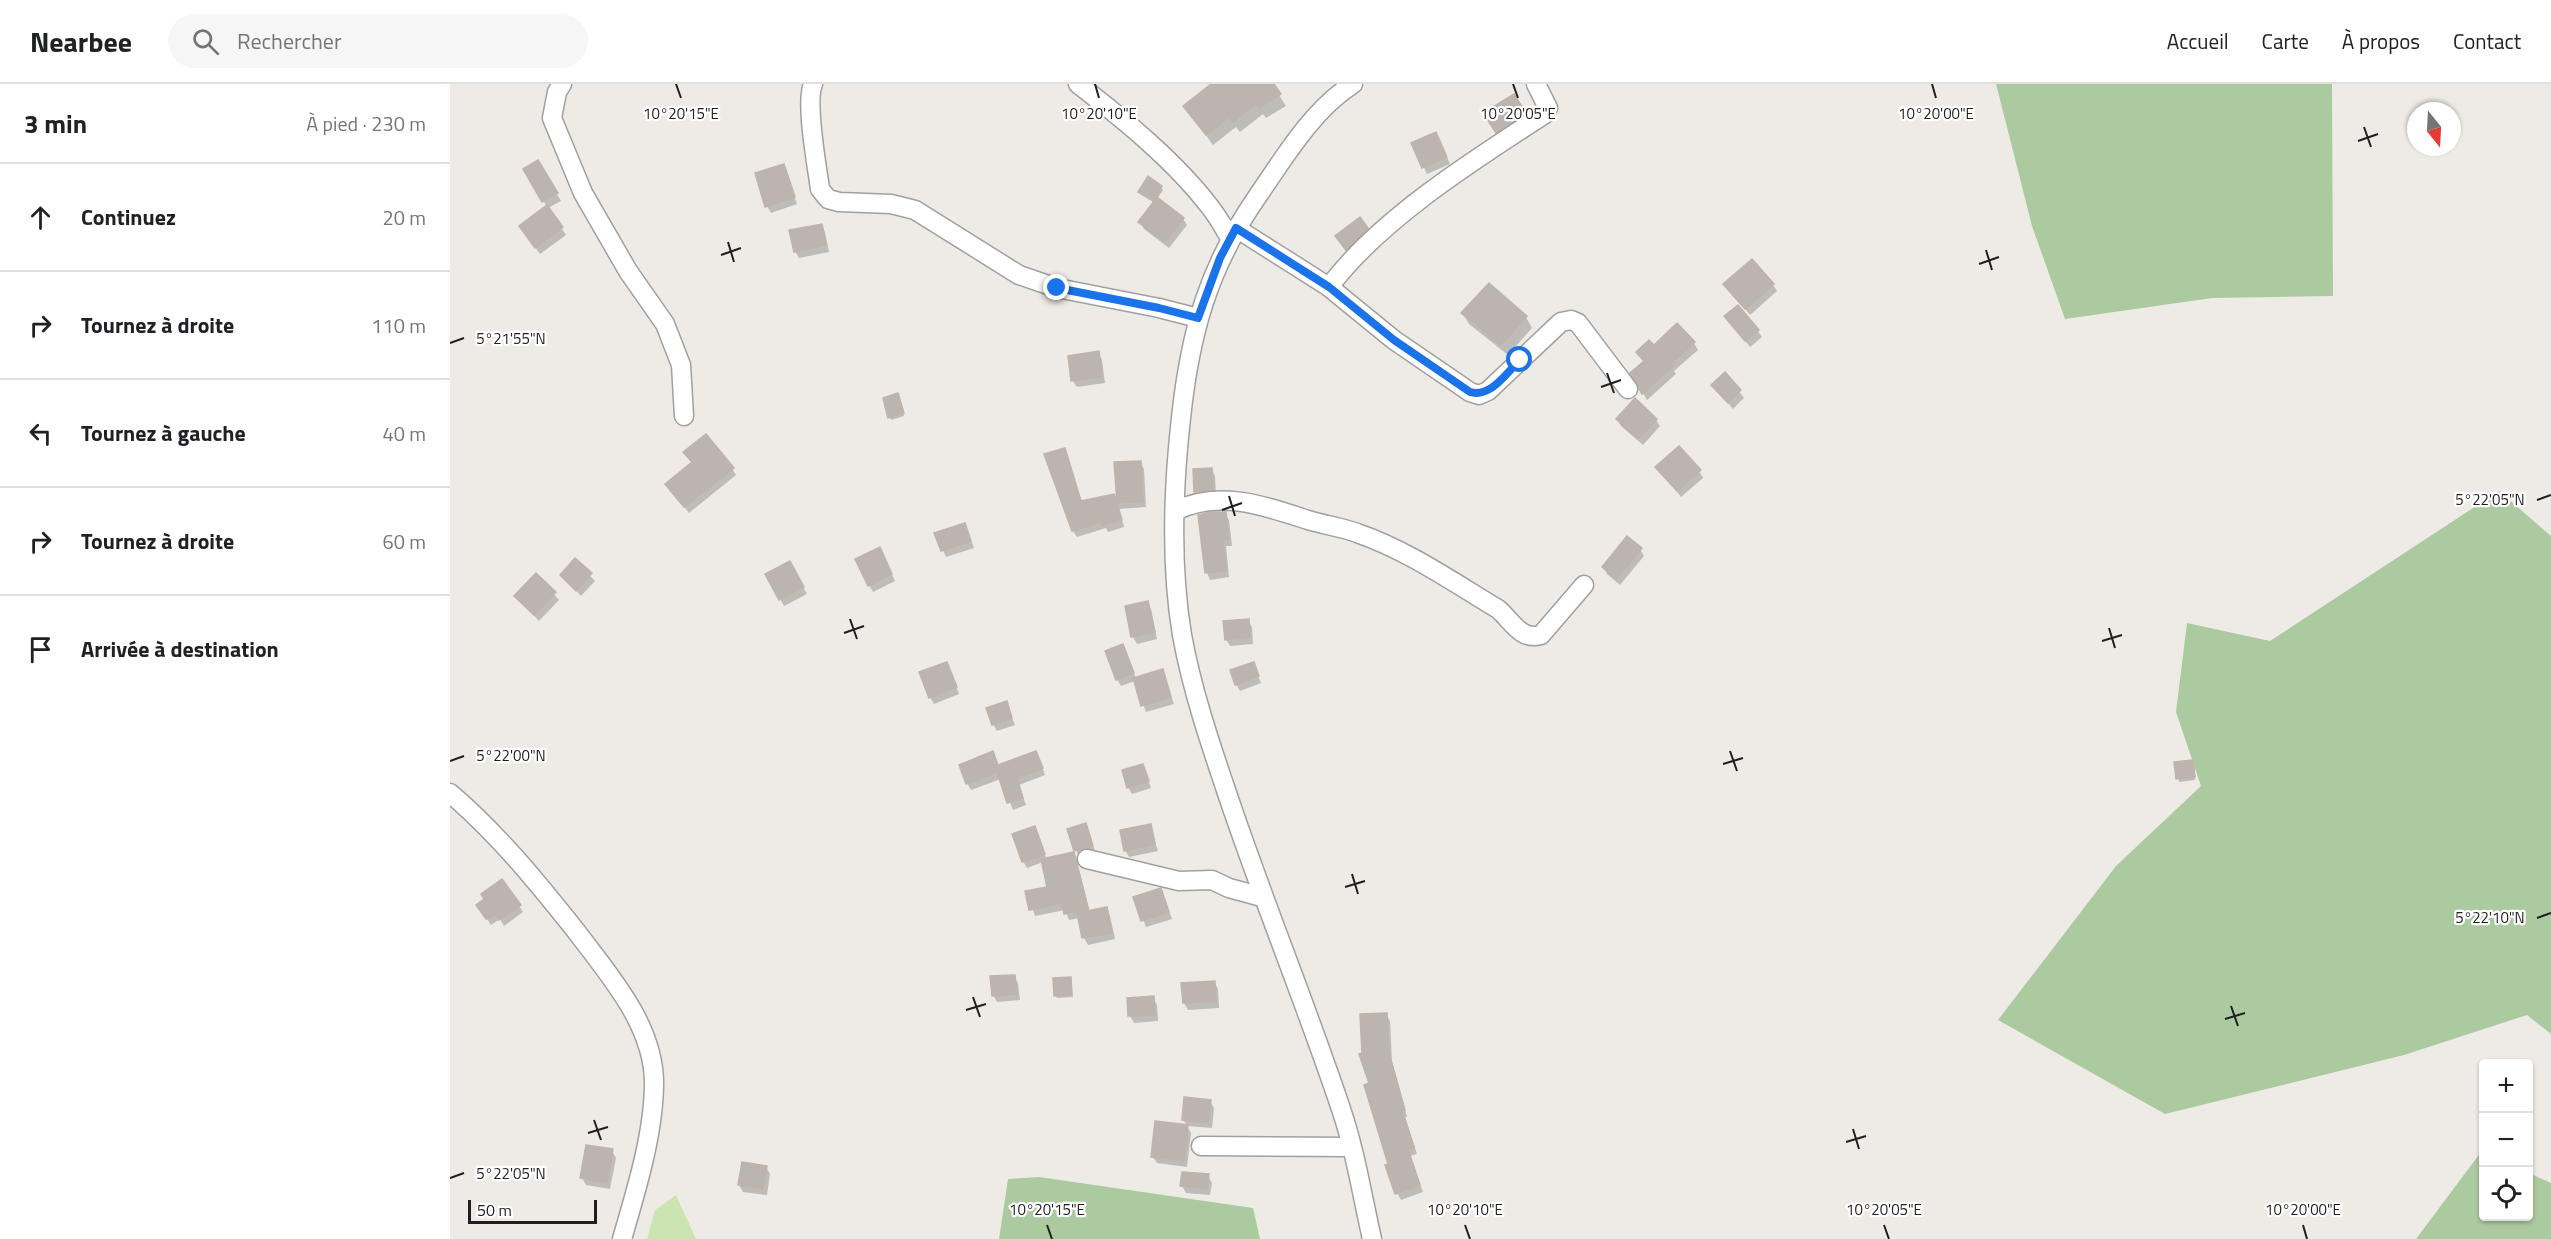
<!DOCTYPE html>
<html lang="fr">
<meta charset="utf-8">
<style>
:root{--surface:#fff;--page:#f6f6f6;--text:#202124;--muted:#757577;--line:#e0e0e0}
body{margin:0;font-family:"Titillium Web",sans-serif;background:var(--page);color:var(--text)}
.controls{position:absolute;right:18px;bottom:18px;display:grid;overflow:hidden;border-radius:6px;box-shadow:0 2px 4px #0004}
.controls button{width:54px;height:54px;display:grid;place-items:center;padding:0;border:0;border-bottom:2px solid var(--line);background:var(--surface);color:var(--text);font:30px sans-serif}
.compass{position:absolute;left:1957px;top:18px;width:54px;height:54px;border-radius:50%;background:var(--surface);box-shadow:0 2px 4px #0004;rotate:162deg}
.scale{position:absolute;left:18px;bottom:15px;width:129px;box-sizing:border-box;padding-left:6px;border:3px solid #1f1f1f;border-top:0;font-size:16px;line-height:21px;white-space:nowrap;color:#1f1f1f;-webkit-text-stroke:4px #fff;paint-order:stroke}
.stop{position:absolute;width:18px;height:18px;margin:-14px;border:4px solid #1a73e8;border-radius:50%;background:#fff}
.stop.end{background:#1a73e8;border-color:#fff;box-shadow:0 2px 6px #0008}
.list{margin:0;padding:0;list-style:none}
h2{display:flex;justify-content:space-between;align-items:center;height:78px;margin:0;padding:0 24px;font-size:26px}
h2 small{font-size:20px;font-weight:400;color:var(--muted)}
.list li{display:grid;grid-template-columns:39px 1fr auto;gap:18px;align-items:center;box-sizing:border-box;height:108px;padding:0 24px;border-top:2px solid var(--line)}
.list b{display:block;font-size:22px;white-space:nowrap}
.list em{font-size:20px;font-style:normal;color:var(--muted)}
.icon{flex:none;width:33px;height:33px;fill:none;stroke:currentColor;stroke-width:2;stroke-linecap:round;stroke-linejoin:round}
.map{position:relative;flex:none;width:2101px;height:1155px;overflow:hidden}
header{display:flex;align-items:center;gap:36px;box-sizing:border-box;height:84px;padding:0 30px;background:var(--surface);border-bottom:2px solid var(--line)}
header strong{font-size:28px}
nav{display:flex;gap:33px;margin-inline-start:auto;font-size:21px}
.search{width:420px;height:54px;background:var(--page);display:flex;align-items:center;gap:15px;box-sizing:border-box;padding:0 21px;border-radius:33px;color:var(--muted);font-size:22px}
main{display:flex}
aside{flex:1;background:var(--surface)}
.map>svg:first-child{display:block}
.grass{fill:#cbe4b1}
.forest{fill:#acca9f}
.shadow{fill:#0003}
.building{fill:#bcb5af;stroke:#bfb3aa;stroke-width:1.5}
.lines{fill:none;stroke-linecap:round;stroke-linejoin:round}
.minor-casing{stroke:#a0a0a0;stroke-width:21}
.minor{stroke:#fff;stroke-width:18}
.route{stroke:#1a73e8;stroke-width:8}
.ticks{fill:none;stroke:#1f1f1f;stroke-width:2}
.ticks-label{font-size:15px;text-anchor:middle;fill:#1f1f1f;stroke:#fff;stroke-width:4.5;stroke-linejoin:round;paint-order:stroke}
</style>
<header>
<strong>Nearbee</strong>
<div class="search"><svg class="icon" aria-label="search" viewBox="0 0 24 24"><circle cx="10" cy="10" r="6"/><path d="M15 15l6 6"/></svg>Rechercher</div>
<nav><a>Accueil</a><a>Carte</a><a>À propos</a><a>Contact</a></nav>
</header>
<main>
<aside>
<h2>3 min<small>À pied · 230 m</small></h2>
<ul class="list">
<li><svg class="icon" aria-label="ahead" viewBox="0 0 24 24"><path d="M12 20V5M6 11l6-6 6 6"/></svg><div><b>Continuez</b></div><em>20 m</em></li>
<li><svg class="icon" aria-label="right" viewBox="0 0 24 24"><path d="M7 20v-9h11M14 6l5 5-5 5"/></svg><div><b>Tournez à droite</b></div><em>110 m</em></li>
<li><svg class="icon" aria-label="left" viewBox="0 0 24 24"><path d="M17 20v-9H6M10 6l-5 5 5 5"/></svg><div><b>Tournez à gauche</b></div><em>40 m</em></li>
<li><svg class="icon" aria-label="right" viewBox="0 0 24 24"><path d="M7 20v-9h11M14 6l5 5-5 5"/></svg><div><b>Tournez à droite</b></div><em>60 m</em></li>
<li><svg class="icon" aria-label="arrive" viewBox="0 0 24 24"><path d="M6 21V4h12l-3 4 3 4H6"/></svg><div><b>Arrivée à destination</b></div></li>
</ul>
</aside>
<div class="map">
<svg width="2101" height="1155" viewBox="0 0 2101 1155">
<rect width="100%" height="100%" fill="#eeebe6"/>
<polygon class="grass" points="226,1111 246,1155 197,1155 205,1126"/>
<g class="forest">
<polygon points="1546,0 1882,0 1883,212 1762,214 1615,235 1582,142"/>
<polygon points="2049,407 2101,452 2101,950 2077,931 1954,971 1715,1030 1548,936 1666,782 1751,702 1726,628 1737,539 1820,557"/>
<polygon points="2031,1068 2034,1069 2034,1132 2078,1132 2079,1089 2101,1099 2101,1155 1966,1155"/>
<polygon points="589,1093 803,1124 810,1155 549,1155 558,1095"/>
</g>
<g class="shadow">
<polygon points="763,0 822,0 836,22 816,34 813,30 790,48 786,43 763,61 735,22"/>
<polygon points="1064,12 1078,36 1051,55 1035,30"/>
<polygon points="989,57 1000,80 977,90 963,60"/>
<polygon points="88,78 111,117 98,124 116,151 90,170 75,149 97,123 75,85"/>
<polygon points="333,82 347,120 321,129 317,122"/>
<polygon points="711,103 713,106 707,115 733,135 737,141 719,164 694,145 690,138 705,119 690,108"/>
<polygon points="371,141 375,148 379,168 349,174 345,167"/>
<polygon points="917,145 921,152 900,172 890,159"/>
<polygon points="1275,200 1323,201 1327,207 1300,231"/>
<polygon points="1013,230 1076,233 1082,244 1058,271 1019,240"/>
<polygon points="1276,233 1308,247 1312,253 1300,263"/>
<polygon points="1244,259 1248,266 1224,287 1226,290 1197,316 1182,289 1194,278 1188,269"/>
<polygon points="648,269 652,276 655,299 627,303 623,297"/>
<polygon points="1275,290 1294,314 1283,325 1263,301"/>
<polygon points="449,314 454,332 441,336 440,333"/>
<polygon points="1167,335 1206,336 1210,342 1193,361 1171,342"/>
<polygon points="614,365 632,418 664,412 668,419 666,380 690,378 694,385 696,423 669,425 674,443 658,448 656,444 627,453 623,447"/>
<polygon points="239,375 282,385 286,391 239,429 217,401 243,379"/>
<polygon points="1207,383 1249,387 1253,394 1231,413"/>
<polygon points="761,385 765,392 766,412 750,415 746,408 745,386"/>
<polygon points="775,429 779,436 782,462 776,462 779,493 760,496 757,489"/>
<polygon points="515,441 524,464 496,473 486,450"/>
<polygon points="1190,465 1194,472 1170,501 1157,490 1154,483"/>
<polygon points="433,472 445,497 423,508 419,501"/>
<polygon points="125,476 145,497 131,512 111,491"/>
<polygon points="340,479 357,510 334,522 317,491"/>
<polygon points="86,491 109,516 89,537 66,512"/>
<polygon points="697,519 701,525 707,555 687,560 683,553 676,523"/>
<polygon points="798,537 802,543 803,560 780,562 776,555"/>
<polygon points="676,569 686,594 712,587 724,620 696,628 685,597 671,602 667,595"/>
<polygon points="803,580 811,599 790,607 786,600"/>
<polygon points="500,586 509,610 484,620 480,613"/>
<polygon points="556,619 565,641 547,647 543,640"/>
<polygon points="589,675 595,691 569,701 576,721 563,726 551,695 521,706 517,699 549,683"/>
<polygon points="1726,680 1743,681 1745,696 1729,698"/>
<polygon points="693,681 701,704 682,710 678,703"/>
<polygon points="635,741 646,769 629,773 619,746"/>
<polygon points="700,742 708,767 679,773 675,766"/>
<polygon points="584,744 597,776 623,770 627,777 640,828 656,825 660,832 665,855 638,861 634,854 630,834 619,836 615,826 585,832 577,808 599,804 593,778 577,784 573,777"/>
<polygon points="711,806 722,835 696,843 685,814"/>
<polygon points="69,822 73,828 54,842 50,835 41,841 32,828"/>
<polygon points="564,893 568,899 570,916 547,918 543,911"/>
<polygon points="620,895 623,913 607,914 605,911"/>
<polygon points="764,898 768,905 769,924 738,926 734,919"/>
<polygon points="703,914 707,921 708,937 684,939 680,932"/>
<polygon points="936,930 940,937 942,977 957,1033 955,1033 967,1070 960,1072 973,1108 951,1116 947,1109 914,970"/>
<polygon points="760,1017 764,1024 762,1044 737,1042 741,1049 737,1083 707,1079 703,1073 737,1042 733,1035"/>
<polygon points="162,1067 166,1074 160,1105 136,1101 132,1094"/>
<polygon points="316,1083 320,1090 317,1111 293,1108 289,1101"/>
<polygon points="758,1092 762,1099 760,1111 736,1109 732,1102"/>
</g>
<g class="building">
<polygon points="761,0 824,0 831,10 809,24 806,20 783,38 779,33 756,51 733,22"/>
<polygon points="1064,10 1076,29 1046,49 1033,29"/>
<polygon points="986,48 997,73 972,84 961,59"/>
<polygon points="88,76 108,109 92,118 73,85"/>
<polygon points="334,80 345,113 315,123 305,89"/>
<polygon points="698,92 712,102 703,117 688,108"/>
<polygon points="707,113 734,134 715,158 688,138"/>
<polygon points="97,121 113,143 85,164 69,142"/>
<polygon points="910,133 918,144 896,166 885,152"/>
<polygon points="372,140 376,161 344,168 339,146"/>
<polygon points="1302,175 1324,200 1295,225 1273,200"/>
<polygon points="1039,199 1077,232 1051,261 1011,229"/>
<polygon points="1288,221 1309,246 1295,257 1274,232"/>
<polygon points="1227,239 1245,258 1221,280 1223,282 1192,310 1180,289 1194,277 1186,268 1199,256 1204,261"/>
<polygon points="649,267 652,293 621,297 618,272"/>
<polygon points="1275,288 1291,306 1278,319 1261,301"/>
<polygon points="448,309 454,329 438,334 433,314"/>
<polygon points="1185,314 1207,335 1188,355 1166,335"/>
<polygon points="256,350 284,384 234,423 215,400 242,378 233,368"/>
<polygon points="1229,362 1251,386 1227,407 1205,383"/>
<polygon points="615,364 631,417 664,410 667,418 664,378 691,377 693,417 667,419 672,436 652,441 651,438 622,447 594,370"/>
<polygon points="762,384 763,406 744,408 743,385"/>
<polygon points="760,428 776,428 779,455 773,456 776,487 755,489 748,431"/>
<polygon points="515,439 521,457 491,467 484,449"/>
<polygon points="1177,452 1192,464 1166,495 1152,483"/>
<polygon points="430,463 442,490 418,502 405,475"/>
<polygon points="125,474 142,489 126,507 110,491"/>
<polygon points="340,477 354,503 329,516 315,490"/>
<polygon points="86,489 106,508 84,531 64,512"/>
<polygon points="698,517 705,548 681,553 675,522"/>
<polygon points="799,535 800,553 775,556 773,537"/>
<polygon points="673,560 684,589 666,596 655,567"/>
<polygon points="497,578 507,603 479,614 469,588"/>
<polygon points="804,578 809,592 785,601 780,586"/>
<polygon points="713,585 721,613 691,622 683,594"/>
<polygon points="557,617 562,634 542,641 536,624"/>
<polygon points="543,667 548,681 586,667 593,684 567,694 573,714 557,719 547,688 516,700 509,681"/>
<polygon points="1743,676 1745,693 1726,695 1724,678"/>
<polygon points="693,680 699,697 677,704 672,686"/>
<polygon points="636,739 643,762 624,767 617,745"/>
<polygon points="701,740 705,760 674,767 670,746"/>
<polygon points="585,742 595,770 572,778 562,750"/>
<polygon points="624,768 638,825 614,830 612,819 579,826 575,807 597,803 591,775"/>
<polygon points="52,795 71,821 49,836 45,830 36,835 26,821 34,815 31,810"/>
<polygon points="711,804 719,828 691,837 683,813"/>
<polygon points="657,823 662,849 632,854 627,829"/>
<polygon points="565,891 567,910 542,912 540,892"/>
<polygon points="621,893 622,910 604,912 603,894"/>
<polygon points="765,897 766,917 733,919 731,899"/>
<polygon points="704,912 705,931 678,932 677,914"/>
<polygon points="937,929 939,969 955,1026 952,1026 964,1063 958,1065 970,1101 945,1110 935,1081 938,1080 914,1001 919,999 909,970 912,969 910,930"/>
<polygon points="734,1013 761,1016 758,1038 732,1036"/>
<polygon points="705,1037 738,1041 734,1077 701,1073"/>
<polygon points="136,1061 163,1065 157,1099 130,1094"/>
<polygon points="292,1078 317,1082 313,1105 288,1101"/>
<polygon points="732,1088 759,1090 757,1105 730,1102"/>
</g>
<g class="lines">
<defs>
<g id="minor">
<polyline points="112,0 107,8 102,34 133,109 178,187 215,240 231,281 234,332"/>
<path d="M363,0C355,19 367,82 370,105L378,115L389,118L441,120L465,126L569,191L607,204L709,224L748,234"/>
<path d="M628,0C673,35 725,77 760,123C768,133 774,144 780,154"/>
<path d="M903,0C862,26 834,74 807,113C758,184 740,249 731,334C723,405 720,479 732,551C742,606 760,659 778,712C813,816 855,918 890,1022C905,1065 912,1111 922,1155"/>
<polyline points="786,144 879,203 944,256 1020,308 1029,311 1038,307 1111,238 1121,236 1128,239 1178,305"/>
<path d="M879,203C930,135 1024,76 1095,30L1098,24L1086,0"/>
<path d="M725,427C769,405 815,422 858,436C874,441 891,443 907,449C957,466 1003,498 1048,525C1062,537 1071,557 1091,551L1134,501"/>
<path d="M0,709C48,750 87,798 126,847C159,891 204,941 204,999C204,1049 186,1107 172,1155"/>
<polyline points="637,775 729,797 762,796 779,804 812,813"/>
<polyline points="751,1062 901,1063"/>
</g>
</defs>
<use href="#minor" class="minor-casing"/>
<use href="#minor" class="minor"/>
</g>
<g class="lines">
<path class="route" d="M607,204L709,224L748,234L770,174L786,144L879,203L944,256L1020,308C1041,314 1056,289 1070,276"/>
</g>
<path class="ticks" d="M226,0L231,14M645,0L649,14M1063,0L1068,14M1482,0L1486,14M1914,43L1921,63M1908,57L1928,50M278,158L284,178M1536,166L1542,186M271,171L291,164M1529,180L1549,173M0,259L14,254M1157,289L1164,309M1151,303L1171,296M779,412L785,432M2087,416L2101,411M772,426L792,419M400,535L407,555M1659,544L1665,564M394,549L414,542M1652,557L1672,551M1280,667L1287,687M0,677L14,672M1273,680L1293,674M902,790L908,810M895,803L915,797M2087,834L2101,829M523,913L530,933M1781,922L1788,942M516,926L536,920M1775,935L1795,929M144,1036L151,1056M1403,1045L1409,1065M138,1049L158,1043M1396,1058L1416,1052M0,1094L14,1089M597,1141L602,1155M1015,1141L1020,1155M1434,1141L1439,1155M1853,1141L1857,1155"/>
<g class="ticks-label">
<text x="231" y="35">10°20'15"E</text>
<text x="649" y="35">10°20'10"E</text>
<text x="1068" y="35">10°20'05"E</text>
<text x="1486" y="35">10°20'00"E</text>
<text x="61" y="260">5°21'55"N</text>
<text x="2040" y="421">5°22'05"N</text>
<text x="61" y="677">5°22'00"N</text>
<text x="2040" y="839">5°22'10"N</text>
<text x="61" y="1095">5°22'05"N</text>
<text x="597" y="1131">10°20'15"E</text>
<text x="1015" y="1131">10°20'10"E</text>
<text x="1434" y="1131">10°20'05"E</text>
<text x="1853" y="1131">10°20'00"E</text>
</g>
</svg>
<div class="controls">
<button>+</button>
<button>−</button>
<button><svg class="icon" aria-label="locate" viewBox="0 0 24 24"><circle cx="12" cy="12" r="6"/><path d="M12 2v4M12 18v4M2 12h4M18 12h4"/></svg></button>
</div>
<svg class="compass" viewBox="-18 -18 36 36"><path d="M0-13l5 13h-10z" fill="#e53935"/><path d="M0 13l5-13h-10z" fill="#757577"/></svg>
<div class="scale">50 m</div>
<div class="stop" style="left:1070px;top:276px"></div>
<div class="stop end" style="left:607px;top:204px"></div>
</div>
</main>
